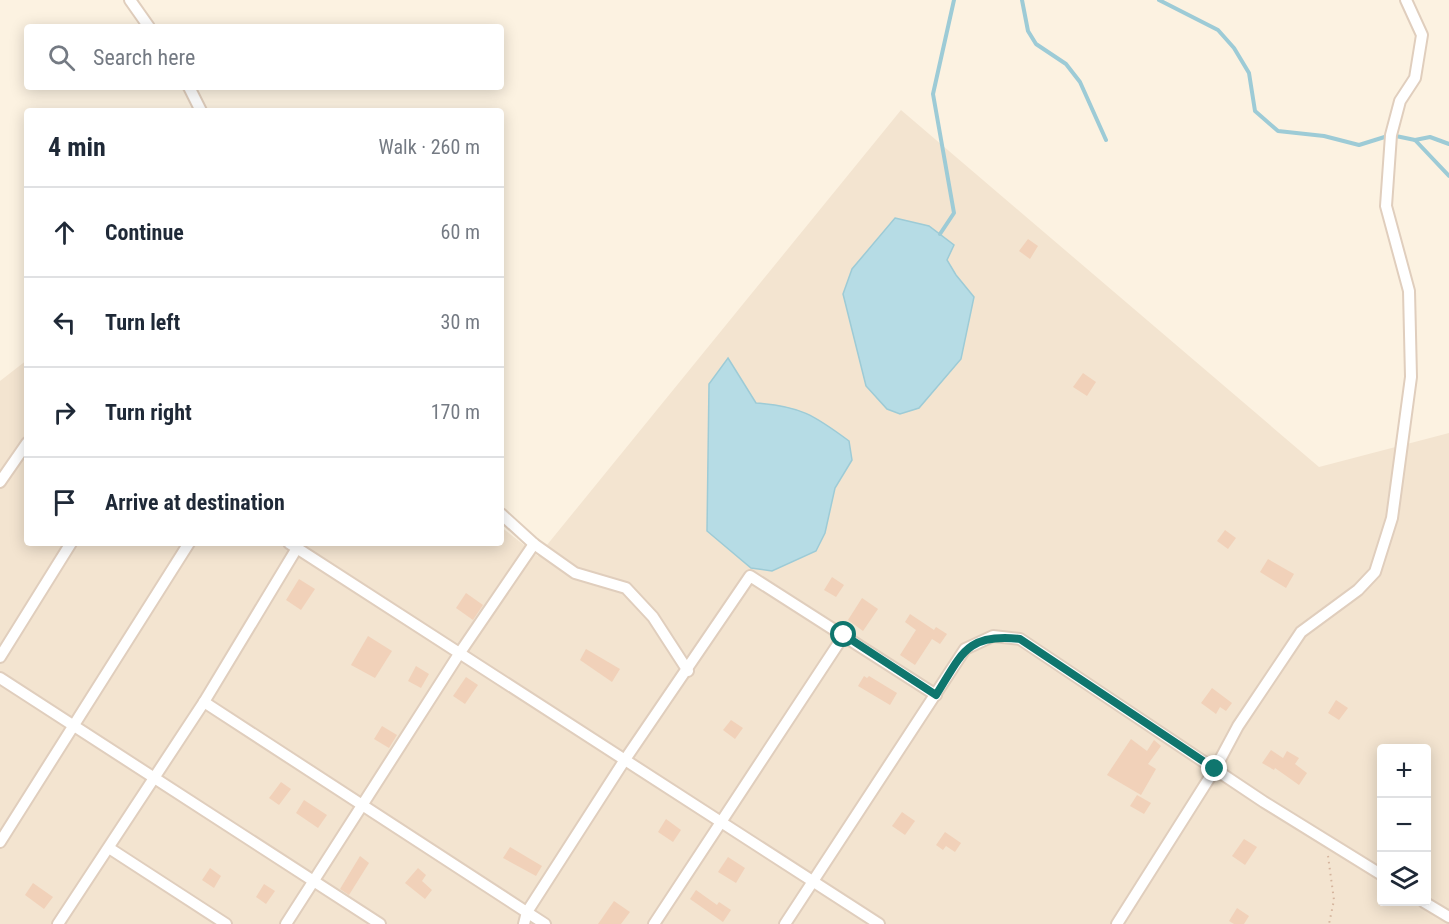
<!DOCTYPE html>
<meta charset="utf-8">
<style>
:root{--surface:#fff;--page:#f6f6f7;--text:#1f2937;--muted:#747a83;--line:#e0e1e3}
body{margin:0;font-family:"Roboto Condensed",sans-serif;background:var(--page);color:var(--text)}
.controls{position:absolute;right:18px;bottom:18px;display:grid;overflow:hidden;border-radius:6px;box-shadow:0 3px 15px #0003}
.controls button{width:54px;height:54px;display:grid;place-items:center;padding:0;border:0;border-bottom:2px solid var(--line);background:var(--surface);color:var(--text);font:30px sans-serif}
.stop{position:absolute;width:18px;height:18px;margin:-14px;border:4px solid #0f766e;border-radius:50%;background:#fff}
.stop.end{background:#0f766e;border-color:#fff;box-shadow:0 2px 6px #0008}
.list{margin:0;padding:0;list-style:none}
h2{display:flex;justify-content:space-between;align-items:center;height:78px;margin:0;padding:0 24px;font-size:26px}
h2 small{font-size:20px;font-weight:400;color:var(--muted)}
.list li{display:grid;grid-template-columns:39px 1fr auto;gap:18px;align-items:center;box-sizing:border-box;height:90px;padding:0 24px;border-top:2px solid var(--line)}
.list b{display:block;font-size:22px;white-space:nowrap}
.list em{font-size:20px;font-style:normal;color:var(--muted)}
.icon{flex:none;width:33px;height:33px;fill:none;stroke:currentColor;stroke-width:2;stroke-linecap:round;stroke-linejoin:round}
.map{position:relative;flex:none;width:1449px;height:924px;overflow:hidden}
.search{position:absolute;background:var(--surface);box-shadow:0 3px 15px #0003;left:24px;top:24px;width:480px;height:66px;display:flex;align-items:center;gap:15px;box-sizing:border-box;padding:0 21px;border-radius:6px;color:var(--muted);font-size:22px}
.panel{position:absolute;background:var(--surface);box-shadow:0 3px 15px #0003;left:24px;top:108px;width:480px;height:438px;border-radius:6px}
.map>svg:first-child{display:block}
.residential{fill:#f3e4d0;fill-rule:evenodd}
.water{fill:#b6dce5;stroke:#9dcbd6;stroke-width:1.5}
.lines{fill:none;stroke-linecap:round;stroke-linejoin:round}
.stream{stroke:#9dcbd6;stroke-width:4}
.building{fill:#f1d1b9}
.street-casing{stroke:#e0cebd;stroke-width:14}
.path{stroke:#d5b49d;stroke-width:2;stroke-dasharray:1.5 4.5;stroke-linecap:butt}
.street{stroke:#fff;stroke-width:10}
.route{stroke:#0f766e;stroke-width:8}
</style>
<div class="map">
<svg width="1449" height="924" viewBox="0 0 1449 924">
<rect width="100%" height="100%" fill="#fcf2e1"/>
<path class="residential" d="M901,110L1319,467L1449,433V924H0V381L27,360V543H501V527L538,556ZM1382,748H1426V902H1382Z"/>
<g class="water">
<polygon points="895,218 929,226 954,245 947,260 956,275 974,297 961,359 919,408 900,414 887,409 866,386 843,294 852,269"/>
<path d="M728,358L756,403C800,406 814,415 849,441L852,460L835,488L825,533L816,551L772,571L751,568L707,531L709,384Z"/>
</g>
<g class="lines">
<g class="stream">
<polyline points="1022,0 1028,31 1036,44 1066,64 1080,82 1106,140"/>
<polyline points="1159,0 1218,30 1234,48 1249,73 1255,111 1278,131 1324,136 1359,145 1391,135 1415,140 1449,176"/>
<polyline points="1415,140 1430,137 1449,144"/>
<polyline points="940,234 954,213 933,94 954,0"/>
</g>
</g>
<g class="building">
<polygon points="1028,239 1038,246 1030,259 1019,251"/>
<polygon points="1083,373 1096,382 1087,396 1073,387"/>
<polygon points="1225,530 1236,538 1228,549 1217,541"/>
<polygon points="1268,559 1294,574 1286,588 1260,572"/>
<polygon points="832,577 844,585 836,597 824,590"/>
<polygon points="299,579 315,589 301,610 286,600"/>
<polygon points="466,593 483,605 473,620 456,608"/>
<polygon points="862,598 878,609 863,631 848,620"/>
<polygon points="910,614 934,630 936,627 947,634 940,644 932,639 915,665 900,655 916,630 905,622"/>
<polygon points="368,636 392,651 375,678 351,665"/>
<polygon points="586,649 620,669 612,682 580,660"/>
<polygon points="416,666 429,674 421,688 408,681"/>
<polygon points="864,676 867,678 869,676 897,693 890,705 858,686"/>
<polygon points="466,677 478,685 465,704 453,696"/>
<polygon points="1212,688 1232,703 1226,711 1220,707 1216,714 1201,703"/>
<polygon points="1336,700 1348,708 1339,720 1328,713"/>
<polygon points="731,720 743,728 735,739 723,730"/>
<polygon points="382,726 397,735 389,748 374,739"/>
<polygon points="1131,739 1147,751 1154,740 1161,746 1148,764 1156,769 1141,795 1107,775"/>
<polygon points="1271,750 1283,758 1287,751 1299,758 1295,764 1307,773 1299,785 1275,768 1274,770 1262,763"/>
<polygon points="281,782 291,789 279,805 269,798"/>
<polygon points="1137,795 1151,803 1144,814 1130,806"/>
<polygon points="304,800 327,815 318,828 296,813"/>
<polygon points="902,812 915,821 905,835 892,826"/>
<polygon points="666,819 681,830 673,842 658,832"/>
<polygon points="945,832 961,843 955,852 946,846 943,850 936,845"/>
<polygon points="1244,839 1257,847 1245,865 1232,856"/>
<polygon points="510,847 542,866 536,876 503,858"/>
<polygon points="360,856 369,863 349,895 340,889"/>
<polygon points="728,857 745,868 736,883 718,872"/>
<polygon points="210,868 221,876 214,888 202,880"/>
<polygon points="418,868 426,875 422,881 432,890 425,899 405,883"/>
<polygon points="33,883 53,897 44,909 25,895"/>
<polygon points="264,884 275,891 266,904 256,897"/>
<polygon points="696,890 717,905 719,902 731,910 723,922 690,899"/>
<polygon points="614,901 630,912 621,924 598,924"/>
<polygon points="1237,908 1249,916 1244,924 1234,924 1229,921"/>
</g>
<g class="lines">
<defs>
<g id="street">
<polyline points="130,0 149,27"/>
<polyline points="189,87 201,111"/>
<polyline points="0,482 27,443"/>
<polyline points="501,514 534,544 575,573 626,588 653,617 688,671"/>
<polyline points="289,543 879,924"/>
<polyline points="0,657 71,543"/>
<polyline points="0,678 380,924"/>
<polyline points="204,702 545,924"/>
<polyline points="0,842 189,543"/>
<polyline points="109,848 226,924"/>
<polyline points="1424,902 1449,917"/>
<polyline points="58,924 204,702 297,548"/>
<polyline points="286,924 459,654 534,544"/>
<polyline points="524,924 527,912 624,761 750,576 936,695"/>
<polyline points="654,924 844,635"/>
<polyline points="785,924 965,649 993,636 1020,639 1264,802 1382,875"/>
<polyline points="1117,924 1215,769 1238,726 1301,632 1358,590 1375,572 1392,518 1411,377 1409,291 1386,206 1391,135 1400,101 1415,78 1422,35 1406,0"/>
</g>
</defs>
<use href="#street" class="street-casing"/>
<polyline class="path" points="1328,856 1334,900 1329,924"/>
<use href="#street" class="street"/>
</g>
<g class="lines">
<path class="route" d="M844,635L936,695C962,654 966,633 1020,639L1215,769"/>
</g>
</svg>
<div class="controls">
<button>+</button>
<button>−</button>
<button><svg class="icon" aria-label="layers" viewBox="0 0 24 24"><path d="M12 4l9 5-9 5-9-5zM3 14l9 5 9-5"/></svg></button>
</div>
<div class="stop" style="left:844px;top:635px"></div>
<div class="stop end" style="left:1215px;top:769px"></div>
<div class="search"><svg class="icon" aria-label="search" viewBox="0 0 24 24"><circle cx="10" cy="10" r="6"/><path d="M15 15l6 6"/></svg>Search here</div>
<section class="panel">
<h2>4 min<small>Walk · 260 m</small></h2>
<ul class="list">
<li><svg class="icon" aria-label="ahead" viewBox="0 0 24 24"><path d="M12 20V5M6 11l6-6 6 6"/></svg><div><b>Continue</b></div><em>60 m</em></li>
<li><svg class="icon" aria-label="left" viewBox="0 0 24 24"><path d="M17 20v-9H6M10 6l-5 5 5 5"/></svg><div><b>Turn left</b></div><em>30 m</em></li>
<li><svg class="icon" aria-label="right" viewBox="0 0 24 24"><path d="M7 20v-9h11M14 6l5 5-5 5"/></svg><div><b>Turn right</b></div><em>170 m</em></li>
<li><svg class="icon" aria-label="arrive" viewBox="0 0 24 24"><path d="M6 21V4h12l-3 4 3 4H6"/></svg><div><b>Arrive at destination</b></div></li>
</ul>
</section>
</div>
